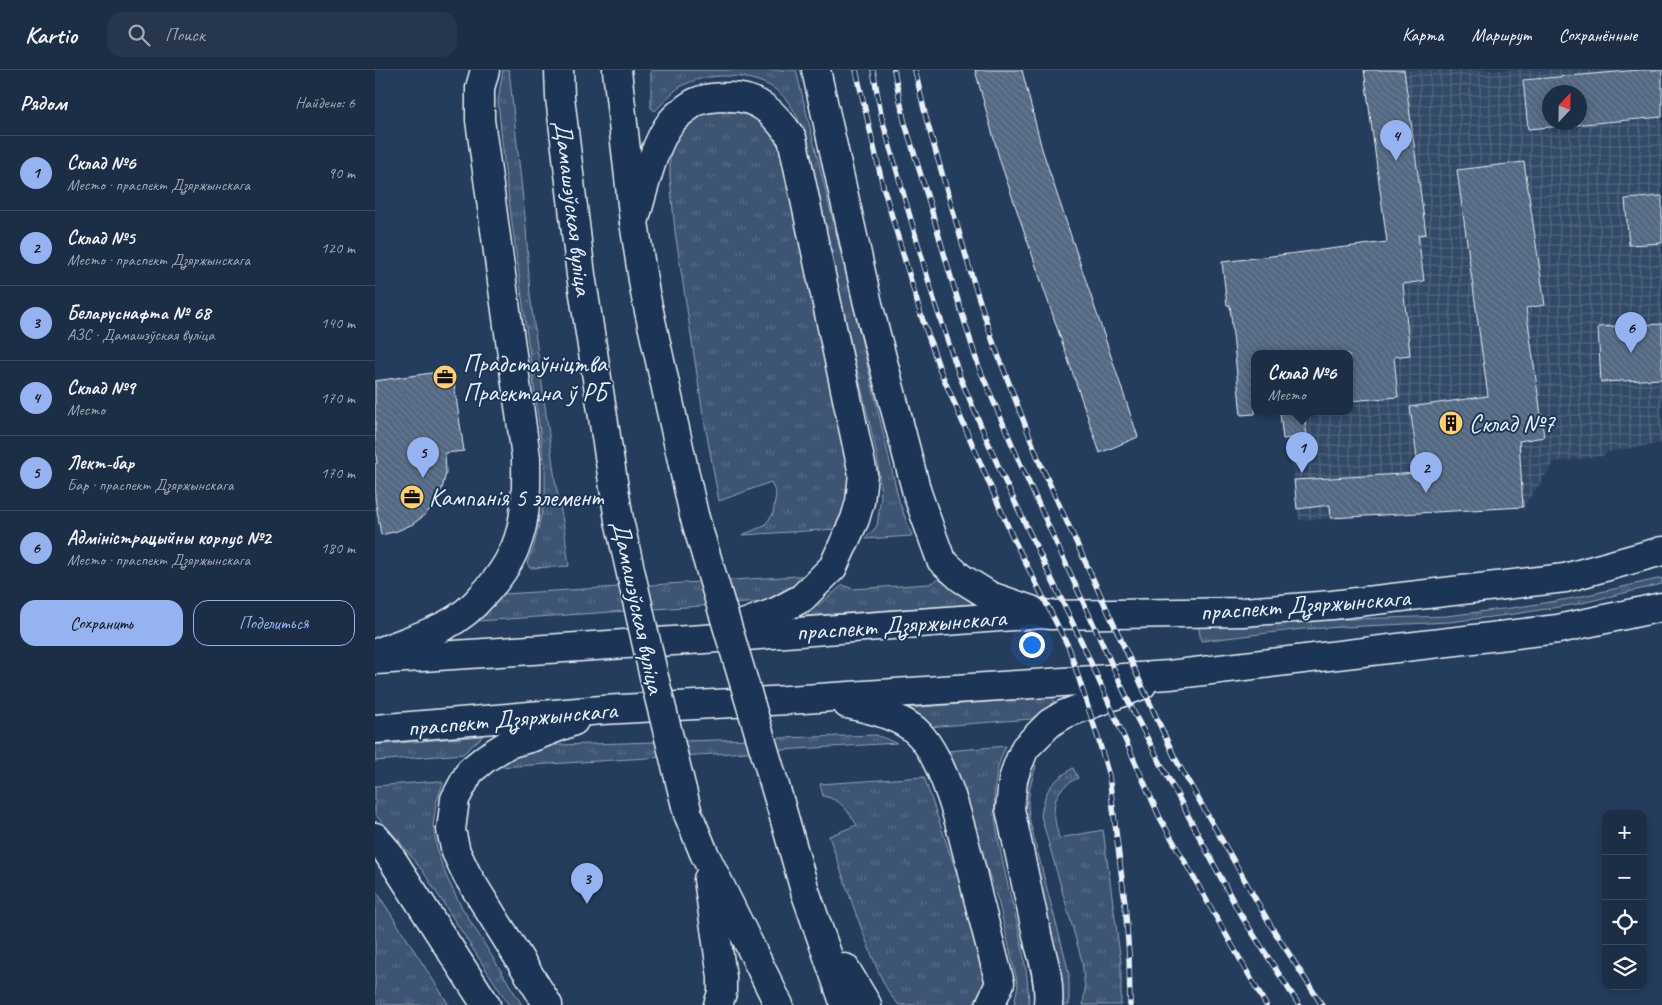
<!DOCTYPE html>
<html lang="ru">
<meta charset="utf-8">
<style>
:root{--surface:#1c2e46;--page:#25364d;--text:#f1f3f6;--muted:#a0a8b3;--line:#3a4a5f;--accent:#95b2f1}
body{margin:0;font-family:Caveat,sans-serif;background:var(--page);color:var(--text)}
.controls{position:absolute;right:15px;bottom:15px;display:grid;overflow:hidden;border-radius:10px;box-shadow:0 2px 12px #0003}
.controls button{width:45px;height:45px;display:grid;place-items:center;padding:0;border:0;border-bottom:1px solid var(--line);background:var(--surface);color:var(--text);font:25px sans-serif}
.compass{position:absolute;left:1167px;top:15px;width:45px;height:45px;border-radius:50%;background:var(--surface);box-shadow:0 2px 12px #0003;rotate:22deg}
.you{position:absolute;left:656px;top:574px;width:18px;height:18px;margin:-12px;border:4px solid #fff;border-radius:50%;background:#1a73e8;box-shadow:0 0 0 8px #1a73e833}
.badge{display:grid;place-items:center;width:32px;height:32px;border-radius:50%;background:var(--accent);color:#111;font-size:16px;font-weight:700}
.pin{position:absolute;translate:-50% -41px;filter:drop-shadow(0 1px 2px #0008)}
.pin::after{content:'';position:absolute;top:26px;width:18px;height:15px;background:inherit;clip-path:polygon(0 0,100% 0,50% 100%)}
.popup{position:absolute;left:876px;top:280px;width:102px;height:65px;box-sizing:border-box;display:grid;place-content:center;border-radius:10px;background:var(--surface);filter:drop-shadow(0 1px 4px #0005);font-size:16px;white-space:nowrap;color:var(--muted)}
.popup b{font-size:19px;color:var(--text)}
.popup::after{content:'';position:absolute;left:50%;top:100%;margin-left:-10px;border:10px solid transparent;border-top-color:var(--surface)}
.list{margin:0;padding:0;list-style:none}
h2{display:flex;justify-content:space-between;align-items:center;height:65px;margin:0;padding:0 20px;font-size:21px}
h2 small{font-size:16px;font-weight:400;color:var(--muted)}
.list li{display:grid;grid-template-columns:32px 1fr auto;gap:15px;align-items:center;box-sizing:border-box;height:75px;padding:0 20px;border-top:1px solid var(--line)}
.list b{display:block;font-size:19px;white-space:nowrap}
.list p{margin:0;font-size:16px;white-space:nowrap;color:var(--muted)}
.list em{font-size:16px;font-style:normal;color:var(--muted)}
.actions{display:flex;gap:10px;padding:15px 20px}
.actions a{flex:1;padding:11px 0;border:1px solid var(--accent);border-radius:15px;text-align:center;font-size:18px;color:var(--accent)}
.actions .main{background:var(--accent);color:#111}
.icon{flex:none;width:28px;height:28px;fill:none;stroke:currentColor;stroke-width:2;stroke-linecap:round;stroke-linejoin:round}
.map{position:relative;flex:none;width:1287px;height:935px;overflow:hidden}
header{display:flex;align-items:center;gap:30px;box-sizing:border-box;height:70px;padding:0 25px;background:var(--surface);border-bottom:1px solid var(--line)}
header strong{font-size:24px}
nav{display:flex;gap:28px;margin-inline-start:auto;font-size:18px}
.search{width:350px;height:45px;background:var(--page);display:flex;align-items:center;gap:12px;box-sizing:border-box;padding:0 18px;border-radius:15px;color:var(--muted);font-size:19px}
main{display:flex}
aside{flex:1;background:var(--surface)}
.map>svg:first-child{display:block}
.industrial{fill:url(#industrial-grid);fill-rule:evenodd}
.grass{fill:url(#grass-tufts);stroke:#93a2b5}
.building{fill:url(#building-back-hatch);stroke:#e8f1f8;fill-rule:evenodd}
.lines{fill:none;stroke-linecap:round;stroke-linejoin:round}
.primary-casing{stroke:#e8f1f8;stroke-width:31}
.primary{stroke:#1d3557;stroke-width:28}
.rail-casing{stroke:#e8f1f8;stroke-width:5.5}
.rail{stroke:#1d3557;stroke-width:4;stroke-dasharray:11;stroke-linecap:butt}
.primary-bridge-casing{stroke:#e8f1f8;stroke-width:31;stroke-linecap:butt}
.primary-bridge{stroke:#1d3557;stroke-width:28}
.labels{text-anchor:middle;stroke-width:4;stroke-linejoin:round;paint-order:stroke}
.street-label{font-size:25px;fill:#e8f1f8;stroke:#1d3557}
.poi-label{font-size:25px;fill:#e8f1f8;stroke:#1d3557;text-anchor:start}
</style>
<header>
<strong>Kartio</strong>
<div class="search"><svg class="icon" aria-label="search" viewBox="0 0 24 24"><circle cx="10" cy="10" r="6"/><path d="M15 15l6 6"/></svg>Поиск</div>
<nav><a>Карта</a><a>Маршрут</a><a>Сохранённые</a></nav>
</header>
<main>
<aside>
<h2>Рядом<small>Найдено: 6</small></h2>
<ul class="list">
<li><span class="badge">1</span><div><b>Склад №6</b><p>Место · праспект Дзяржынскага</p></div><em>90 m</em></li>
<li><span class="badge">2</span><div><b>Склад №5</b><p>Место · праспект Дзяржынскага</p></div><em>120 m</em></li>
<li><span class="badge">3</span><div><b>Беларуснафта № 68</b><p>АЗС · Дамашэўская вуліца</p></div><em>140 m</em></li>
<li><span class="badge">4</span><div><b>Склад №9</b><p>Место</p></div><em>170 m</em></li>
<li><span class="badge">5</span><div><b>Лект-бар</b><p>Бар · праспект Дзяржынскага</p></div><em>170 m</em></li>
<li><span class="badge">6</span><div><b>Адміністрацыйны корпус №2</b><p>Место · праспект Дзяржынскага</p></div><em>180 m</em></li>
</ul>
<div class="actions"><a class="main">Сохранить</a><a>Поделиться</a></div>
</aside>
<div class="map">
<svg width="1287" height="935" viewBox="0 0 1287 935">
<defs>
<pattern id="industrial-grid" width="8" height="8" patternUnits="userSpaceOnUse" patternTransform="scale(1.25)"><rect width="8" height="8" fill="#334a68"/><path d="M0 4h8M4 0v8" fill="none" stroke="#51657e"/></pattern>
<pattern id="grass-tufts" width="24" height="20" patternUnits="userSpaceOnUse" patternTransform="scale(1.25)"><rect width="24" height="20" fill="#3e5472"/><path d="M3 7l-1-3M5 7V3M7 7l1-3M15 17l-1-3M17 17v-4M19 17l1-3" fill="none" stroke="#5a6d87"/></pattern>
<pattern id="building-back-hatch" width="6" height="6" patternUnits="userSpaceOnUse" patternTransform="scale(1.25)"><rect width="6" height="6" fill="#536782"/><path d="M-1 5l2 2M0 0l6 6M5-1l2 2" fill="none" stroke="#6c7d94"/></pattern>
</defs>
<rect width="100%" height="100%" fill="#253d5d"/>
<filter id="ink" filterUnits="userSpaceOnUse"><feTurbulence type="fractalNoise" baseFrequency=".02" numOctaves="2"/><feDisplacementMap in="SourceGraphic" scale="10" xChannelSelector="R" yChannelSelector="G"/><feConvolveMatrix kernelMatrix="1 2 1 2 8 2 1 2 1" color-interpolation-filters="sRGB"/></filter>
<g filter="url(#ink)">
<path class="industrial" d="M989,0H1287V373L1233,382L1227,386L1180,392L1148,437L924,450L914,369H908L906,353L914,352L913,342H974V284H880L879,340L865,341L858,265L847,192L1012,172ZM1174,22H1204V52H1174Z"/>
<g class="grass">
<polygon points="128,0 134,0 151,157 155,225 180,410 189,457 194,496 155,498 152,493 159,476 170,429 170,399 130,100 123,31"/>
<path d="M276,0H421L473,212L524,431L537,466L490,469L502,456L506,426L502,385L423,48C418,39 412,29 405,23C381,2 331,1 305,17C296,23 288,33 280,41L276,38Z"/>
<polygon points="328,40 372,41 389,56 404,77 477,406 476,432 463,459 367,465 389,456 398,444 401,424 396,412 344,431 328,344 300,161 295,107 295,90 297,74 308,51"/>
<polygon points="439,505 400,531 103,551 129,524"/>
<polygon points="1287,508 1287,514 1203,534 1133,545 1074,552 927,559 826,571 823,554 1071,546 1144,537 1199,528"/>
<polygon points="563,509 600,534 430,546 468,515 478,519 554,514"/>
<polygon points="677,627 680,632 656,649 552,657 521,639"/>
<polygon points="501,665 522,673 107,698 153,676"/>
<polygon points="108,666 88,684 0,691 0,675"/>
<path d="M631,676C610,718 622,763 631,807C641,849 653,892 654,935H639L643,915L624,834L572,681Z"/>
<polygon points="653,689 661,696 655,717 653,733 654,748 672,819 689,883 694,904 694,935 683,935 683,910 679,876 643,747"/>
<path d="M698,698L703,708C674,721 677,741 684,768L728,760L746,892V935H708L710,920L707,891L666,746C670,719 675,713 698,698Z"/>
<path d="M549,707L595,842L613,910L610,922L601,935H524C509,920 502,898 494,878C479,841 467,803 454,766L482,755C472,740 467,730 448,726L445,714Z"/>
<polygon points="64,711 68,713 61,733 58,756 63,784 72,808 86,836 147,935 134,935 49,803 25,772 0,744 0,716"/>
<polygon points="0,819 74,935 0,935"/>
</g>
<g class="building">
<polygon points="600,0 647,0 667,79 763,367 725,383 625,91"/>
<polygon points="989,0 1029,0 1051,164 1043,165 1049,211 1028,214 1035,285 1019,287 1023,327 974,331 974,284 880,284 880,344 866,345 855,235 852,235 847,192 1012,172"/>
<path d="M1264,0H1287V47L1153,59L1148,10ZM1174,22H1204V52H1174Z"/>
<polygon points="1149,92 1170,235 1151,238 1169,367 1144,371 1148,437 956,448 955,435 922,439 919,410 1044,403 1035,337 1113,326 1082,100"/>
<polygon points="1287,126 1287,173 1254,175 1250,129"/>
<polygon points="1287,254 1287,309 1226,312 1223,257"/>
<polygon points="77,300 89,381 70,383 71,403 67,419 61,431 51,444 38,454 22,461 6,465 0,428 0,394 2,393 0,376 0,311"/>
<polygon points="919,342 929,342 932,366 908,369 905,343"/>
</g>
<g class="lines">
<defs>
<g id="primary">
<polyline points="184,0 185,27 206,205 244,450"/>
<polyline points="242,0 259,152 270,223 319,445"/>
<polyline points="441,0 493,234 542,423 566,490 586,508 615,526 656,540"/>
<path d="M259,152C268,123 278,75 296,52C301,46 310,39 316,35C325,28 342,27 353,27C384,26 400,44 417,68L488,404L485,432L480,449L458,497L427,528L401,542L360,557"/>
<path d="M4,582C26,573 50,566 71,555C87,547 98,537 109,524C150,481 152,444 151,387L105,50V18L110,0"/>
<polyline points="0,590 329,569 667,544 676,545 868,542 957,535 1190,508 1287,481"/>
<path d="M472,634C494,639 518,644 536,657C572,681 593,786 603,828C610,856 618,885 625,913L615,935"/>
<polyline points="0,659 227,640 413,630 794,605 1183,559 1287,537"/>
<polyline points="405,733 430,821 470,935"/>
<polyline points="313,744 329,783 404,935"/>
<polyline points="0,767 11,780 111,935"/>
<polyline points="333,809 347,907 347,923 343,935"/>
<polyline points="470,898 492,935"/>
<polyline points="173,935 92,805 81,782 76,760 80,729 95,701 111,688 133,674 158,667 199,651"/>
<path d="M673,935C675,914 670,894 664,874L635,739L638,710L642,697L650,678L675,653L690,644L767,615"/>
</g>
</defs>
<use href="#primary" class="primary-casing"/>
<use href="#primary" class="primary"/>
<defs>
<g id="rail">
<polyline points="481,0 508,116 546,245 565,300 638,468 694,578 723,668 734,706 750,833 754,885 755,935"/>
<polyline points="498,0 507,49 559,230 585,307 628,407 709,577 785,748 891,935"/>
<polyline points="519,0 529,50 555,135 577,211 603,295 648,400 758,641 864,842 924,935"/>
<polyline points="540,0 551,48 597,207 618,272 665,393 800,688 896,856 947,935"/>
</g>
</defs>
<use href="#rail" class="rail-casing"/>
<use href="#rail" class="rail"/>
<defs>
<g id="primary-bridge">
<polyline points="319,445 405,733"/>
<polyline points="244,450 279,607 313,744"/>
</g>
</defs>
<use href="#primary-bridge" class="primary-bridge-casing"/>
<use href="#primary-bridge" class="primary-bridge"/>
</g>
</g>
<defs>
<symbol id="office-disc" viewBox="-11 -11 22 22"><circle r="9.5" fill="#ffd166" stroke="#1d3557"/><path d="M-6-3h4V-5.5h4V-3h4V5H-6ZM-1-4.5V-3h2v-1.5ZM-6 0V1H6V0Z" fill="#111"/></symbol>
<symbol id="building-disc" viewBox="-11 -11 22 22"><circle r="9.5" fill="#ffd166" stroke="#1d3557"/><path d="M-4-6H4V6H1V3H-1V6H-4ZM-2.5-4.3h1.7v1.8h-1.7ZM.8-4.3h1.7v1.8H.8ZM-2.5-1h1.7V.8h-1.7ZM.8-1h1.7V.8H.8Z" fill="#111"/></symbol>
</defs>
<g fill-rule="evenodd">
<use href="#office-disc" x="56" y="293" width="28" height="28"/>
<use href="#building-disc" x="1062" y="339" width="28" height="28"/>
<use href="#office-disc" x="23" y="413" width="28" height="28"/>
</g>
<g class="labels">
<g class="street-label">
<text transform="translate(199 138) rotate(83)" y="9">Дамашэўская вуліца</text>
<text transform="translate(930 534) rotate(-4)" y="9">праспект Дзяржынскага</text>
<text transform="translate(264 537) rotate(78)" y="9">Дамашэўская вуліца</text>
<text transform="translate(526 554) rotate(-4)" y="9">праспект Дзяржынскага</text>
<text transform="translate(137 648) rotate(-5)" y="9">праспект Дзяржынскага</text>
</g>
<g class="poi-label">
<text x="88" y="302">Прадстаўніцтва<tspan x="88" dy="29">Праектана ў РБ</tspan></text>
<text x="1094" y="362">Склад №7</text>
<text x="54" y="436">Кампанія 5 элемент</text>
</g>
</g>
</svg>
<div class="controls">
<button>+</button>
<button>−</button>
<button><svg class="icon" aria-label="locate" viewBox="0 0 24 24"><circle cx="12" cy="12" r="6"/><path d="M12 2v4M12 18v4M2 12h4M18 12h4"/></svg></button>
<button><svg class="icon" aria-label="layers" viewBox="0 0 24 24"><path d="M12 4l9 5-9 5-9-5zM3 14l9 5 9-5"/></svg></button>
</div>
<svg class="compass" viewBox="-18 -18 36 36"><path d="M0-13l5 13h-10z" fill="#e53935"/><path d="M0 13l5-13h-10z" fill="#a0a8b3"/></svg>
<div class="you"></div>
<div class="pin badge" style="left:927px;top:403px">1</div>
<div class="popup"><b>Склад №6</b>Место</div>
<div class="pin badge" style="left:1051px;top:423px">2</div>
<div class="pin badge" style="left:212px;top:834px">3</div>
<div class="pin badge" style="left:1021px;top:91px">4</div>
<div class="pin badge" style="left:48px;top:408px">5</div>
<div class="pin badge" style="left:1256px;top:283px">6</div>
</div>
</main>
